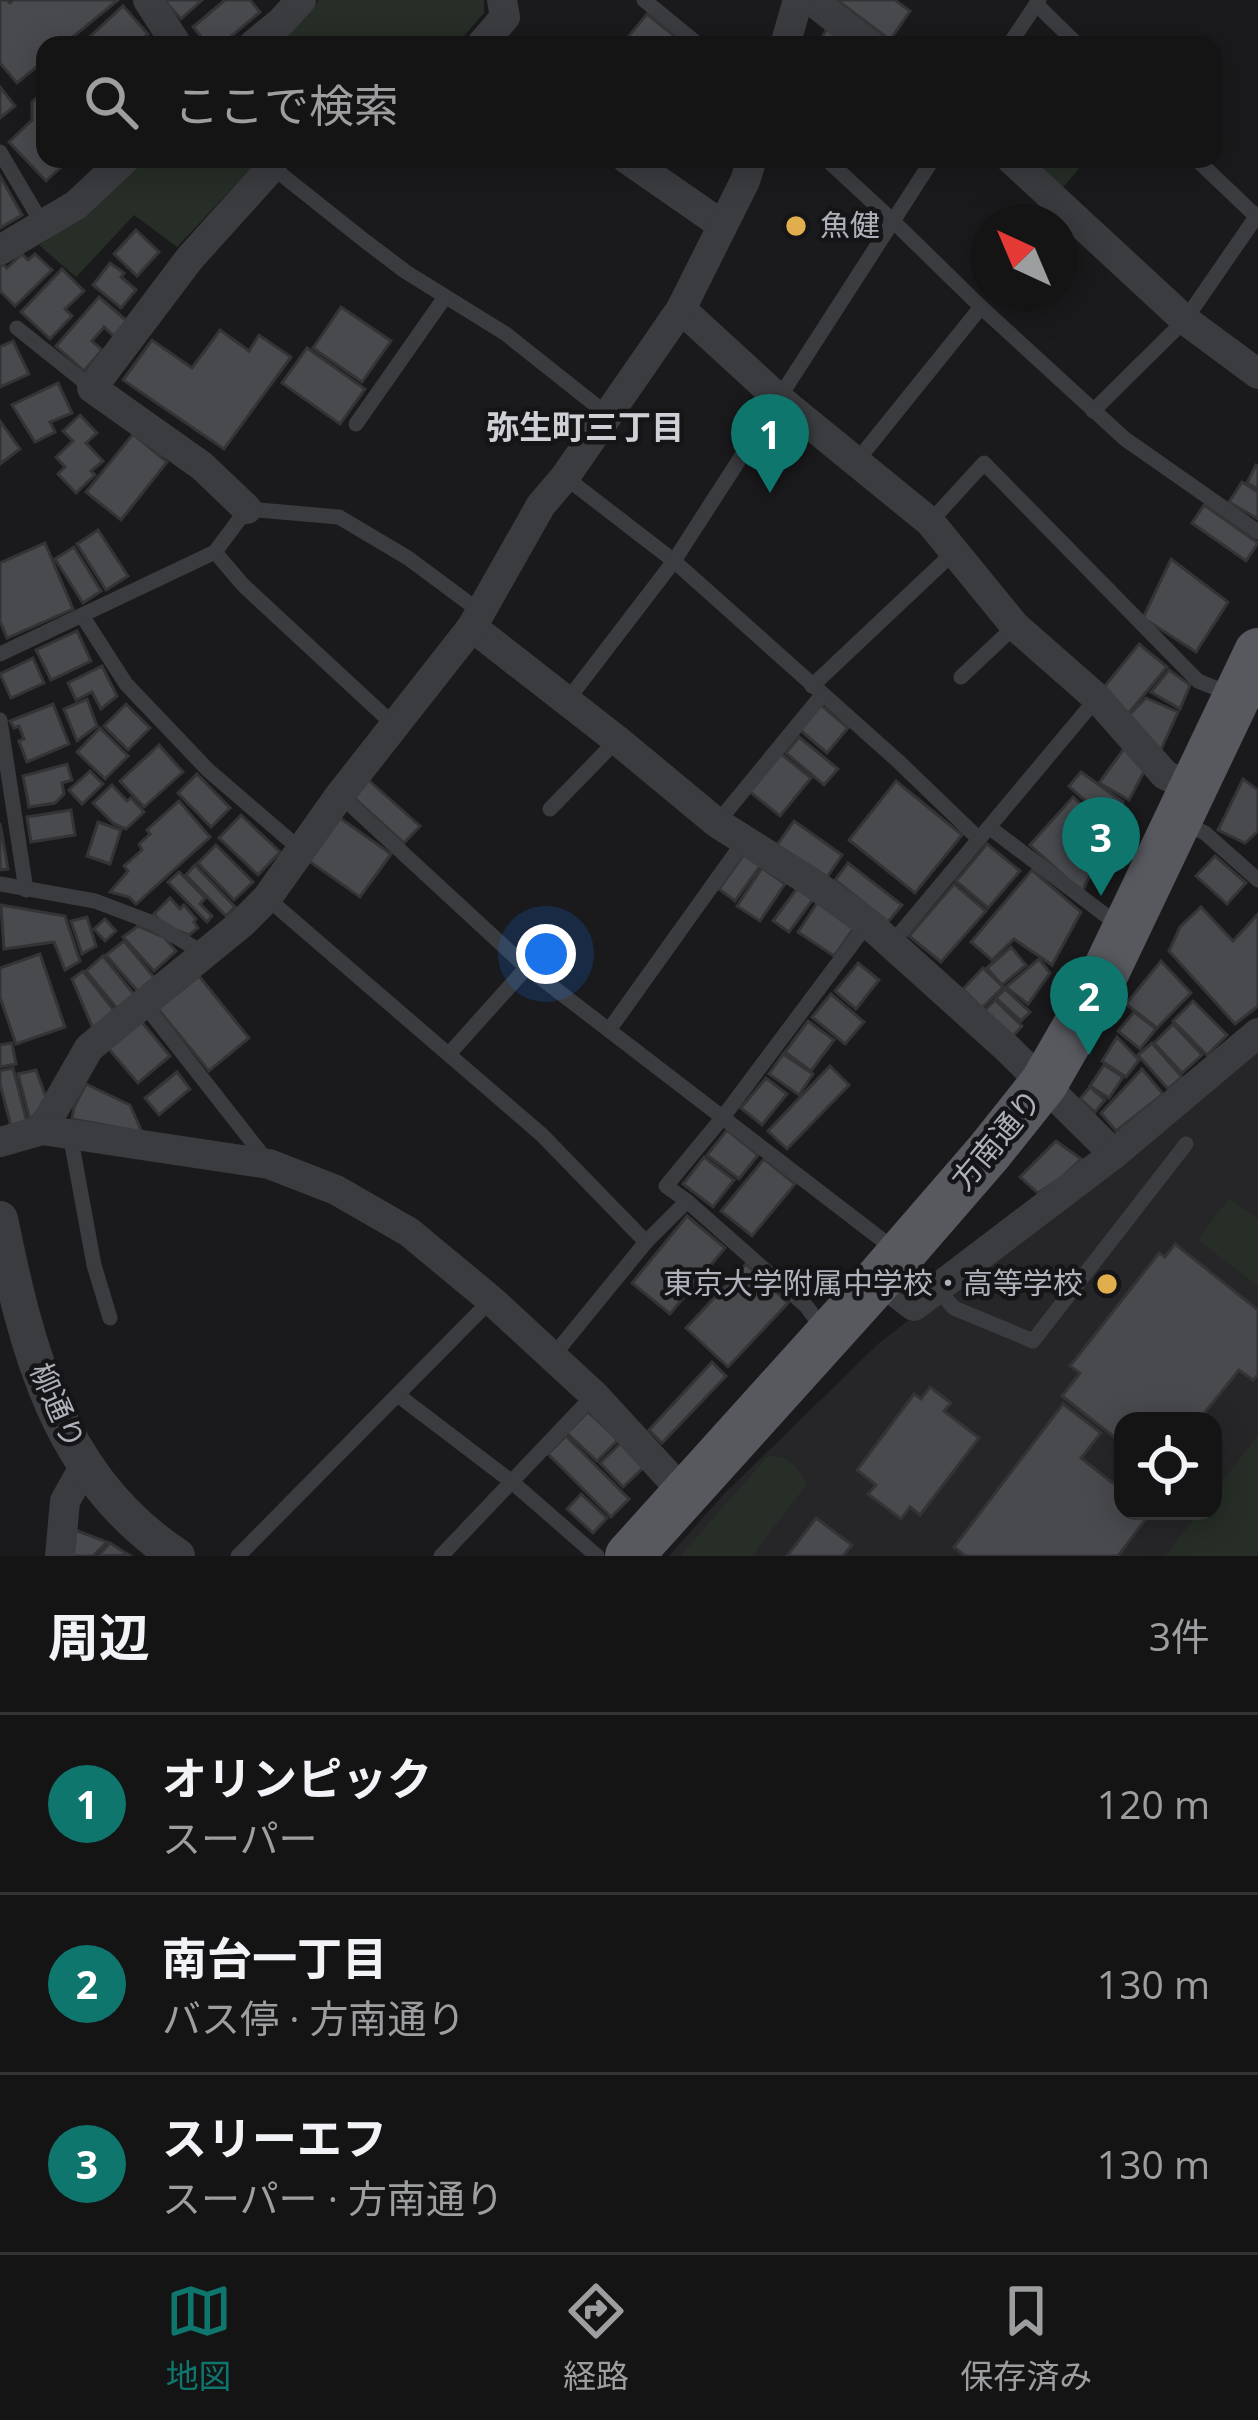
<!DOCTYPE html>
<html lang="ja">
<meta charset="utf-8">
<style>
:root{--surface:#141415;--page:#1d1d1e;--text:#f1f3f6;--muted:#9d9ea0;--line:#333334;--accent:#0f766e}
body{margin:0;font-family:"Open Sans","Noto Sans JP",sans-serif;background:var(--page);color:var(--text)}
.controls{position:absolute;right:36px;bottom:36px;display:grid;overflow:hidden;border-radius:24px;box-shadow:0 6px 30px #0003}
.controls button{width:108px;height:108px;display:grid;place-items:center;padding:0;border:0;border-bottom:3px solid var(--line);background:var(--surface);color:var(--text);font:60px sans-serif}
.compass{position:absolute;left:970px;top:204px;width:108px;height:108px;border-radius:50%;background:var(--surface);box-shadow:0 6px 30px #0003;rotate:316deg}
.you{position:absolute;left:546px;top:954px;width:42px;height:42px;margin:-30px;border:9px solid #fff;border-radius:50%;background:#1a73e8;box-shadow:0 0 0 18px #1a73e833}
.badge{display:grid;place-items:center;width:78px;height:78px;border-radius:50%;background:var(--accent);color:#fff;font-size:39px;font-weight:700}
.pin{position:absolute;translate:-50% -99px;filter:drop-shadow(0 3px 6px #0008)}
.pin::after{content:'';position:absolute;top:63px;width:42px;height:36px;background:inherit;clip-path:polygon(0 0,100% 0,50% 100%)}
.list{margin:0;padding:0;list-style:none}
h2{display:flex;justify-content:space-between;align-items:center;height:156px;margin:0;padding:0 48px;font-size:51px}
h2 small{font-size:39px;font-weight:400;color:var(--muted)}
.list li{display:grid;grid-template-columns:78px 1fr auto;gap:36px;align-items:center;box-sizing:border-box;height:180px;padding:0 48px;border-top:3px solid var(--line)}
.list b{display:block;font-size:45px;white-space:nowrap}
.list p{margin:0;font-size:39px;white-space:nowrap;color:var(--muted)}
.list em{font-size:39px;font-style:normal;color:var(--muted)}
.icon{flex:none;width:66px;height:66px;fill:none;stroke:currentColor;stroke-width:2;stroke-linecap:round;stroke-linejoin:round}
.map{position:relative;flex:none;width:1258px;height:1556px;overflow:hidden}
.search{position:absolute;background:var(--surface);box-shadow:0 6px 30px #0003;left:36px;right:36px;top:36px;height:132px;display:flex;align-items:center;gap:30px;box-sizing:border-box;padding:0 42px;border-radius:24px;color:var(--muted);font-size:45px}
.sheet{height:696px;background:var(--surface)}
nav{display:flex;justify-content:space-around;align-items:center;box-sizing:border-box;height:168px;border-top:3px solid var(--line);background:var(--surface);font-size:33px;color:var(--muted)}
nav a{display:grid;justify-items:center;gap:6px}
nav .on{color:var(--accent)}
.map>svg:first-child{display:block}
.built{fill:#262629;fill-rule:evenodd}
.green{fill:#262e27}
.building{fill:#494a4e;stroke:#343437;stroke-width:3}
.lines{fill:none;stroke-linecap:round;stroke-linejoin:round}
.service{stroke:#3b3c40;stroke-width:15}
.minor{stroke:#3b3c40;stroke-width:30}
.tertiary{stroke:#3b3c40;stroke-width:36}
.primary{stroke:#57595f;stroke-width:48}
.poi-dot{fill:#e0ae4d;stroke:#151517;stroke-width:4.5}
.labels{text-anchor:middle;stroke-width:9;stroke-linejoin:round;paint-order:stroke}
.poi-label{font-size:30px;fill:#aeb1ba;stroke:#151517;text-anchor:start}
.street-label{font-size:30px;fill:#aeb1ba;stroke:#151517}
.neighbourhood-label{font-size:33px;font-weight:bold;fill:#ced0d6;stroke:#151517}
</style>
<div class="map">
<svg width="1258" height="1556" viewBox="0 0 1258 1556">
<rect width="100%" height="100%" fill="#1a1a1c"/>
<path class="built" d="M1258,1046V1556H669L724,1494L878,1344ZM1123,1421H1213V1511H1123Z"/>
<g class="green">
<polygon points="319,0 484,0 484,13 456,45 296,45 287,36"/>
<polygon points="142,159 248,159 254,165 177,247 134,215 76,277 39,245 79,218"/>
<polygon points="1027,159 1087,159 1060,191"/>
<polygon points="1229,1198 1258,1219 1258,1286 1198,1240"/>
<polygon points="1258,1435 1258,1556 1165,1556 1200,1511 1213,1511 1213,1494"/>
<path d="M768,1456C788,1455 799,1467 807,1484L752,1556H680Z"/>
</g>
<g class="building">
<polygon points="0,0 7,0 10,3 13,0 118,0 63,45 45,45 45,60 17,83 0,63"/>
<polygon points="164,0 202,0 181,19"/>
<polygon points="225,0 250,0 260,12 221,45 208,45 193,27"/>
<polygon points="837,0 895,0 910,11 890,40"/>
<polygon points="123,6 148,34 135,45 81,45"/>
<polygon points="647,14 686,45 623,43"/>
<polygon points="827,29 848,45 817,45"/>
<polygon points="0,87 15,106 0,118"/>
<polygon points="45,90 45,159 70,159 46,181 9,142 32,120 32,102"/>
<polygon points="0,176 22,215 0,228"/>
<polygon points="136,230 159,252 137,276 114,254"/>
<polygon points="22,254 28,260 35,254 52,270 15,306 0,291 0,267 3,264 7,268"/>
<polygon points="110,263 124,273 121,277 136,290 121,308 93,285"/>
<polygon points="62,269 84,291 65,309 72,316 50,339 21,312"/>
<polygon points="99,297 127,321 114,336 104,327 92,341 102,350 84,371 56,346"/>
<polygon points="341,307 391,341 362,382 313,348"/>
<polygon points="220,330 249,351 259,335 291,357 224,449 123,380 152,340 192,368"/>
<polygon points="13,341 29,374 0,387 0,347"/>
<polygon points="307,348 365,389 340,424 282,383"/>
<polygon points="58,383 72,413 50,422 55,432 35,442 12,405"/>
<polygon points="80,415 97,433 86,443 103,461 91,471 95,475 76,493 58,474 65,467 56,457 73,441 63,431"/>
<polygon points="0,421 20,449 0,464"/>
<polygon points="133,434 167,462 121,520 86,492"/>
<polygon points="1256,465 1258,466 1258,489 1247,483"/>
<polygon points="1242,482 1258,492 1258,519 1229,502"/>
<polygon points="1204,505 1258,543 1246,561 1192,523"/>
<polygon points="98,530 128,576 106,590 77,544"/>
<polygon points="45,543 73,609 7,638 0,621 0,563"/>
<polygon points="74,547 101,591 83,603 55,559"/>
<polygon points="1171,559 1228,602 1196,652 1143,618"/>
<polygon points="77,631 91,661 51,680 36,650"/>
<polygon points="1139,644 1167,667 1127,715 1100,692"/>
<polygon points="33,658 44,683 11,698 0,674"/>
<polygon points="102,666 117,696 101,709 92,692 76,700 68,683"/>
<polygon points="1169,670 1190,685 1180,709 1151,692"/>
<polygon points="1146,698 1178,712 1159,754 1126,718"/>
<polygon points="87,699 97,726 77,741 64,709"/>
<polygon points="53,704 69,744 27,762 19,741 24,739 19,726 14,728 10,721"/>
<polygon points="126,704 150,728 128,750 104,726"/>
<polygon points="821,705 848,728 827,753 799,729"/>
<polygon points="100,728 128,756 105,779 77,752"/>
<polygon points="799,737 838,769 824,785 786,753"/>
<polygon points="159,745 183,772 144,807 120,781"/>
<polygon points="1126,746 1146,768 1129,800 1099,783"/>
<polygon points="780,753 811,778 780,816 749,791"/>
<polygon points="67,764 72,780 62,783 64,794 55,803 29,807 23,776"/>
<polygon points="90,771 103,784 82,804 69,790"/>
<polygon points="1081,772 1123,802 1112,825 1069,786"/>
<polygon points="197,774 230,808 211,827 178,793"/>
<polygon points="365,777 420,826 404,843 350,794"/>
<polygon points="1243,779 1258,790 1258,831 1245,843 1218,830"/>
<polygon points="896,781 962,835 915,893 849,840"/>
<polygon points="112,785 127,801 131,798 144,812 126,829 113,823 93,803"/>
<polygon points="1073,797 1111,831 1082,892 1030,845"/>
<polygon points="179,801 210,837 136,904 129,897 110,892 128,871 124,866 142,850 139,844 150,834 147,830"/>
<polygon points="71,810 75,835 31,842 27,817"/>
<polygon points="241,815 280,852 258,875 219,838"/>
<polygon points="340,818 391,854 360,897 309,861"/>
<polygon points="794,821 842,855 824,882 775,848"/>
<polygon points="98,822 121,830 110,864 87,856"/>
<polygon points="0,823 8,869 0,870"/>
<polygon points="987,844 1020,871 988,908 956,881"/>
<polygon points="216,845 253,882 234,900 198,863"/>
<polygon points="745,853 761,865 735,901 719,889"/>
<polygon points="1215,856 1246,883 1227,904 1196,876"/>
<polygon points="848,863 902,905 888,922 835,880"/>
<polygon points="195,865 235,907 226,916 186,875"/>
<polygon points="762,868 785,884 760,921 737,906"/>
<polygon points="1032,870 1081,912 1052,965 1014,939 992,960 971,942"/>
<polygon points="179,872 205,898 200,904 212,916 207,922 168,882"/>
<polygon points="954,884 986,911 941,962 909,936"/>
<polygon points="798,887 814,898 789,932 773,921"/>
<polygon points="170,898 180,909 184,905 196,919 194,922 198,928 189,935 165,926 154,914"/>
<polygon points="819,900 856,925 834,956 798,932"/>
<polygon points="1,905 65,916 80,961 65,970 54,942 4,949"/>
<polygon points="1201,907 1233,941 1258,914 1258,1006 1235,1024 1169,951 1180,927"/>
<polygon points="87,917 96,946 82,954 71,921"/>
<polygon points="105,919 116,931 105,941 94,929"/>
<polygon points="138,926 164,937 176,951 154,971 123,937"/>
<polygon points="124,941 157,981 141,995 106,955"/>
<polygon points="1011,947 1026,965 1002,985 987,968"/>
<polygon points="40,954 65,1027 16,1044 0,997 0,968"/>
<polygon points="103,956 137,998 120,1012 86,971"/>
<polygon points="1039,959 1050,973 1028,1004 1006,987"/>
<polygon points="1161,961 1191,993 1157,1028 1126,1004"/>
<polygon points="858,963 879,980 856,1009 835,991"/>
<polygon points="983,968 1003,987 982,1008 963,989"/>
<polygon points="83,971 117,1014 94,1031 72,979"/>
<polygon points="199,976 249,1038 209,1071 158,1009"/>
<polygon points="1005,989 1030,1012 1021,1021 996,998"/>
<polygon points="831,994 864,1022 845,1044 812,1017"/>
<polygon points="995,1000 1022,1026 1012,1037 984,1011"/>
<polygon points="1193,1001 1227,1035 1207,1055 1173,1021"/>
<polygon points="1134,1012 1156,1029 1140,1049 1118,1031"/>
<polygon points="141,1021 170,1056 138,1083 108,1048"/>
<polygon points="808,1021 834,1040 811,1071 785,1052"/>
<polygon points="1173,1024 1202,1055 1182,1073 1154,1043"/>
<polygon points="1117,1037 1139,1060 1126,1077 1102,1061"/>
<polygon points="12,1043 16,1064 0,1067 0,1045"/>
<polygon points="1152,1043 1182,1077 1168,1089 1138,1055"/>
<polygon points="783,1054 813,1074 799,1095 769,1074"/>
<polygon points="1104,1065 1123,1077 1109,1098 1090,1086"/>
<polygon points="830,1066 849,1085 787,1149 768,1131"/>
<polygon points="13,1068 28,1126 12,1130 0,1084 0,1071"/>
<polygon points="1142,1069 1163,1094 1116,1131 1101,1113"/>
<polygon points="36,1070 47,1100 30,1120 18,1074"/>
<polygon points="177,1072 190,1089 159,1115 145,1098"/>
<polygon points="766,1078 787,1094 762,1125 741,1108"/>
<polygon points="86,1084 130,1105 142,1132 72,1119 74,1107"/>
<polygon points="1090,1087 1105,1100 1095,1112 1080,1099"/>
<polygon points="727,1130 758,1155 739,1179 707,1155"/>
<polygon points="1056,1141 1081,1159 1061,1178 1038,1193 1020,1177"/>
<polygon points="704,1157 734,1180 713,1207 683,1184"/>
<polygon points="764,1159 795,1184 752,1236 721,1211"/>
<polygon points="687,1216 725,1248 670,1314 632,1283"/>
<polygon points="1175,1244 1258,1310 1258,1375 1253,1380 1239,1370 1198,1421 1123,1421 1123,1444 1062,1396 1080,1373 1070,1366 1159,1253 1165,1257"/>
<polygon points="746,1264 788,1303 728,1367 686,1328"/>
<polygon points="712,1362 726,1376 662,1443 649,1430"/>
<polygon points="930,1387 951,1403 944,1411 979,1438 920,1515 910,1507 901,1519 868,1494 876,1485 857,1470 914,1394 921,1399"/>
<polygon points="1063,1404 1101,1433 1081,1458 1123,1491 1123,1511 1151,1512 1118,1556 965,1556 954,1547"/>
<polygon points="588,1412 618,1440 597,1461 567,1433"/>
<polygon points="566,1436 629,1499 611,1517 548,1454"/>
<polygon points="621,1443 644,1467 623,1487 600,1463"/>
<polygon points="581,1494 607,1518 593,1533 567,1509"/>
<polygon points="816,1518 852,1545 843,1556 787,1556"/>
<polygon points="75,1530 107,1542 93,1556 73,1556"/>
<polygon points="110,1543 129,1555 98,1556"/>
</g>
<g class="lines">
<g class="service">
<polyline points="644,0 699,45"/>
<polyline points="1036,4 1078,45"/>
<polyline points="1009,45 1039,0"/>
<polyline points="0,152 43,225"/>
<polyline points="826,159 892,220 981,307"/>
<polyline points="1196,159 1258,218"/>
<polyline points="272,167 365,241 406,272 506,334 608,415"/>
<polyline points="17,328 92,388"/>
<polyline points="1093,411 1185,320 1258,214"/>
<polyline points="356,424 445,297"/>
<polyline points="856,462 981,307 1125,439 1258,532"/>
<polyline points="565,477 674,561 898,761 979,839"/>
<polyline points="930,522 984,463 1198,681 1233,695"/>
<polyline points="215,552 243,585 393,724"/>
<polyline points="83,617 126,684 208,770 301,850"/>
<polyline points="0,654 215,552 247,509 339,517 408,558 478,610"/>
<polyline points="961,677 1015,626"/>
<polyline points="812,686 953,553"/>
<polyline points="566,702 674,561 933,159"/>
<polyline points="0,720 26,890"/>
<polyline points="340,795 524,965 894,1249"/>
<polyline points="550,809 617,740"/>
<polyline points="1182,822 1205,833 1258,880"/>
<polyline points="717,823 822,695"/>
<polyline points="989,827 1121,927"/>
<polyline points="0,884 95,901 153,923 205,954"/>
<polyline points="267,898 542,1135 646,1242"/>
<polyline points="892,943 1097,698"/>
<polyline points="144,1004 267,1161"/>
<polyline points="609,1030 744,841"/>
<polyline points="449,1054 527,967"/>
<polyline points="70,1134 94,1265 110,1318"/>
<polyline points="687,1201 807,1307 825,1332"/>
<polyline points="937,1289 954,1308 1033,1341 1186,1144"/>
<polyline points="553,1356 646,1242 687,1201 666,1186 723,1117 868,923"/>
<polyline points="399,1396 512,1482 597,1556"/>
<polyline points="238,1556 491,1300"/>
<polyline points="441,1556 594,1395"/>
</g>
<g class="minor">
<polyline points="148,0 177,45"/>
<polyline points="811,0 870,45"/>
<polyline points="253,45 281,22 301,0"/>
<polyline points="481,45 505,17 502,0"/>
<polyline points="785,45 798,0"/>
<polyline points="627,159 722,225"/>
<polyline points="1011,159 1185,320 1258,374"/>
<polyline points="0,250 76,205 125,159"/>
<polyline points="681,309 778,398 930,522 1015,626 1097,698 1165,775 1193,788"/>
<polyline points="247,509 202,466 92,388 190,258 272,167 264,159"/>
<polyline points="472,627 617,740 717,823 814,884 868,923 1008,1049 1114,1154"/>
<polyline points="42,1130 89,1048 241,924 267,898 340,795 472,627 541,505 565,477 681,309 745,181 752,159"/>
<polyline points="0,1142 42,1130 269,1164 336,1190 409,1232 491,1300 594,1395 685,1494"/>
<polyline points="879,1279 914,1306 1114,1154 1258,1033"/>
<polyline points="60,1556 65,1501 84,1467"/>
</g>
<path class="tertiary" d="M0,1219C27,1350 58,1478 177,1556"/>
<polyline class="primary" points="629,1556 879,1279 989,1152 1044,1083 1094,996 1258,652"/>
</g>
<g class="poi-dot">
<circle cx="796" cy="226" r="12"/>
<circle cx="1107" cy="1284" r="12"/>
</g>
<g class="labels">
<g class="poi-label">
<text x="820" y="236">魚健</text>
<text x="1083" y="1294" text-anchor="end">東京大学附属中学校・高等学校</text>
</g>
<g class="street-label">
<text transform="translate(997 1140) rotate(-50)" y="10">方南通り</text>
<text transform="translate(57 1406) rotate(66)" y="10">柳通り</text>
</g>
<g class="neighbourhood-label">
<text x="585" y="439">弥生町三丁目</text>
</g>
</g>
</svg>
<div class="controls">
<button><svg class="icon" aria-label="locate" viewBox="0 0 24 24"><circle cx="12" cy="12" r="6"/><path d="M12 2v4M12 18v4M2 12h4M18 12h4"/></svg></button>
</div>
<svg class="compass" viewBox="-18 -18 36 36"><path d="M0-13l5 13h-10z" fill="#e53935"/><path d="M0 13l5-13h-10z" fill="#9d9ea0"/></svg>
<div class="you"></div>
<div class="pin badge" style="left:770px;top:493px">1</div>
<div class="pin badge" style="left:1089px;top:1055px">2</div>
<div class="pin badge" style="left:1101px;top:896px">3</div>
<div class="search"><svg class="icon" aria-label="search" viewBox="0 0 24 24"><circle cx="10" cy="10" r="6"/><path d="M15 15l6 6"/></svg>ここで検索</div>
</div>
<section class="sheet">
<h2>周辺<small>3件</small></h2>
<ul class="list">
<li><span class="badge">1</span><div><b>オリンピック</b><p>スーパー</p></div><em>120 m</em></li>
<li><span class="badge">2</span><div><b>南台一丁目</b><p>バス停 · 方南通り</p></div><em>130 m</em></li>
<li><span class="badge">3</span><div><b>スリーエフ</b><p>スーパー · 方南通り</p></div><em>130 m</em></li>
</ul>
</section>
<nav>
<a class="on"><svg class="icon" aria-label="map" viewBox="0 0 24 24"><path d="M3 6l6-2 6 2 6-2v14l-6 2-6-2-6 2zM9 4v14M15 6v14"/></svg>地図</a>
<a><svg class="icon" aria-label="directions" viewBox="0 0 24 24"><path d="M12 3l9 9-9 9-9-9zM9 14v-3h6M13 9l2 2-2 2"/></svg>経路</a>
<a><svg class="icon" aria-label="saved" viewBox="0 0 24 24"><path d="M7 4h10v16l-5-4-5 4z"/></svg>保存済み</a>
</nav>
